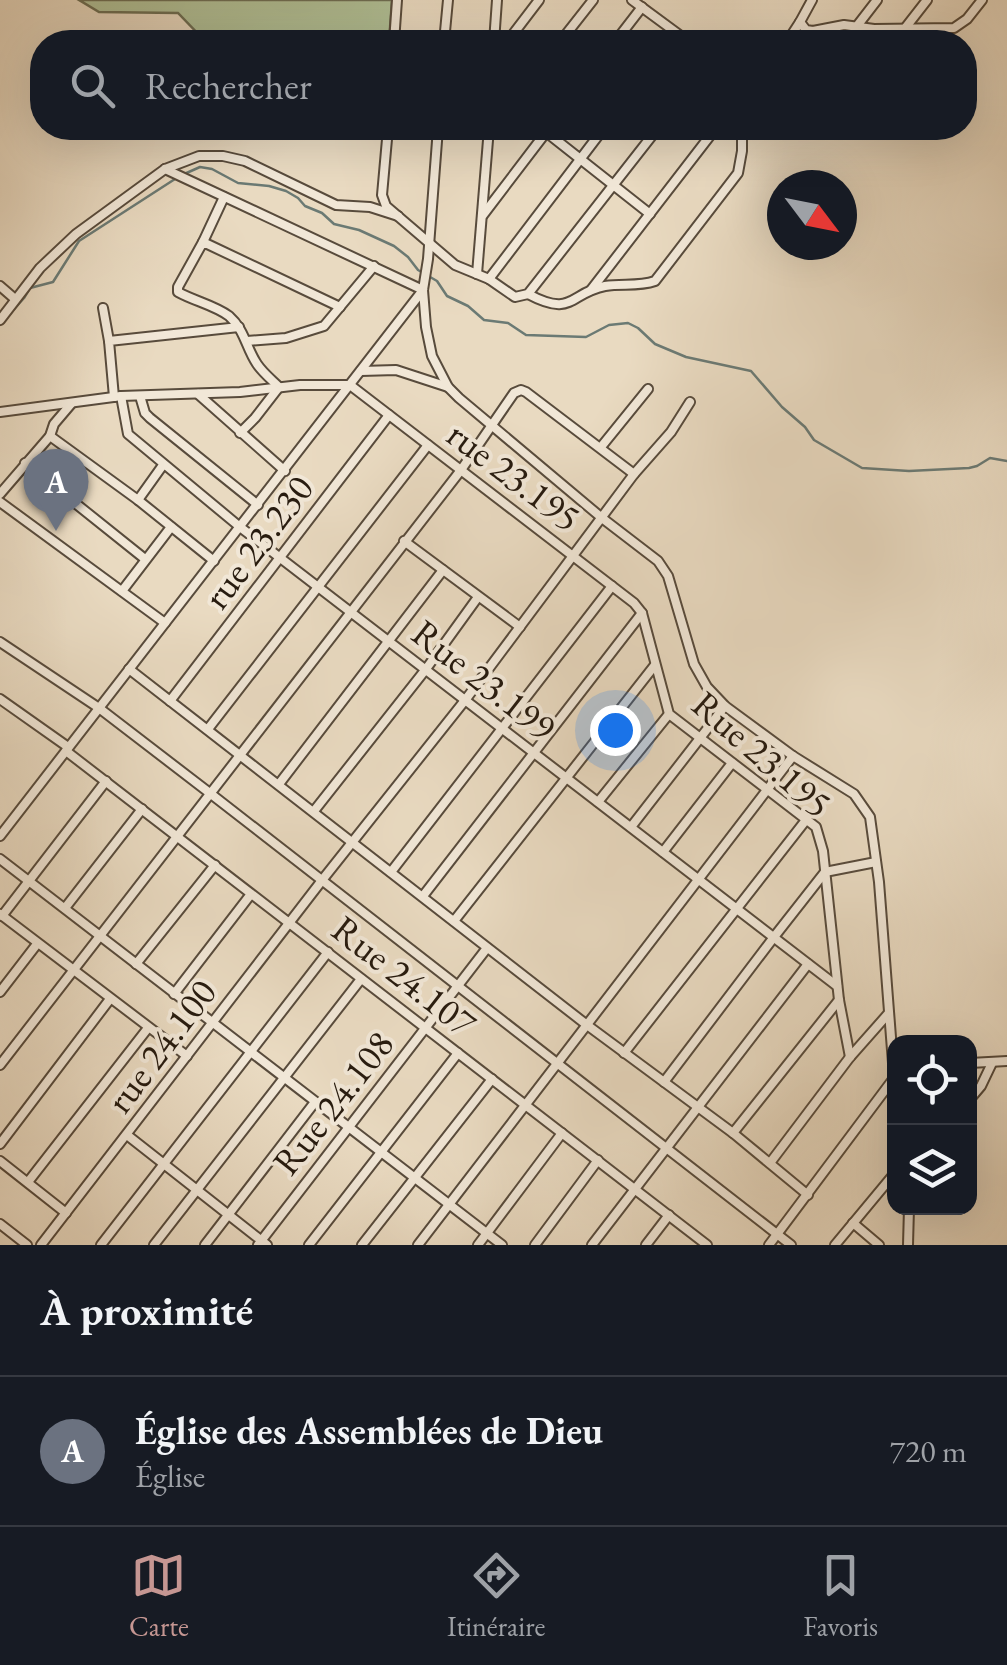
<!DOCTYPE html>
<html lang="fr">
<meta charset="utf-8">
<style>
:root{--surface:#171b24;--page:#242831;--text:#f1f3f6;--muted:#9ea1a6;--line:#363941;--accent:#c59692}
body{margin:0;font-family:"EB Garamond",serif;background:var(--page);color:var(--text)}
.controls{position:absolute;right:30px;bottom:30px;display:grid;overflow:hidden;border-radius:20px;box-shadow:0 10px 40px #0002}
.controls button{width:90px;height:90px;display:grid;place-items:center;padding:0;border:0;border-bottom:2px solid var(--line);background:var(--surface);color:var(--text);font:50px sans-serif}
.compass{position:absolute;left:767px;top:170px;width:90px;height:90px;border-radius:50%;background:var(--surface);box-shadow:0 10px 40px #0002;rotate:122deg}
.you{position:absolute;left:615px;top:730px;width:35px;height:35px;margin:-25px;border:8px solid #fff;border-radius:50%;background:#1a73e8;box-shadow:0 0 0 15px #1a73e833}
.badge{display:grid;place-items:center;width:65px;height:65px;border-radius:50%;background:var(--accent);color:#fff;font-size:32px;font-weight:700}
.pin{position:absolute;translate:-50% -82px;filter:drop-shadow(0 2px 5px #0008)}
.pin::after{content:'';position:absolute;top:52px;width:35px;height:30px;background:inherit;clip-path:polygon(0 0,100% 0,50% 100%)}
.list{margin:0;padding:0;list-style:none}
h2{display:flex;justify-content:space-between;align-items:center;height:130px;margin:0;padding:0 40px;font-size:42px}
h2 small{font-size:32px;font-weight:400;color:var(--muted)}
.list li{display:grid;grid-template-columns:65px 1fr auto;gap:30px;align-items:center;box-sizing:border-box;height:150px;padding:0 40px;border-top:2px solid var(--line)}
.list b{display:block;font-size:38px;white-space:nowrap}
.list p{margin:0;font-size:32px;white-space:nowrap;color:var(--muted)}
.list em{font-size:32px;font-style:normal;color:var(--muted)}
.icon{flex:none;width:55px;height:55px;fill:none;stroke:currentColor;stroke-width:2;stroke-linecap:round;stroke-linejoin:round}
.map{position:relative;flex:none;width:1007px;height:1245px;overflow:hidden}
.search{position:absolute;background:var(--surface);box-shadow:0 10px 40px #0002;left:30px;right:30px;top:30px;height:110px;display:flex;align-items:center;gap:25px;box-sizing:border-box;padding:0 35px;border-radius:40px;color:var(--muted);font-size:38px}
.sheet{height:280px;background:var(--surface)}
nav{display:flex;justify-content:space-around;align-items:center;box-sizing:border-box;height:140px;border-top:2px solid var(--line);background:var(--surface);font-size:28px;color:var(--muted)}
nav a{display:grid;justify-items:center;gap:5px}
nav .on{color:var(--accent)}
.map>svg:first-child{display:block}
.green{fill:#b0c198;stroke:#6c6e54;stroke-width:2.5}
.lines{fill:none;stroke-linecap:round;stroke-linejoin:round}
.stream{stroke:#6b7a74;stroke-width:2.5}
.minor-casing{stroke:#584b3c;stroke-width:12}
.minor{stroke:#f1e7d7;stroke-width:8}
.labels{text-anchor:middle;stroke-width:8;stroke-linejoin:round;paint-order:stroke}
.street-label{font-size:38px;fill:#271b0f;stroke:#f1e7d7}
</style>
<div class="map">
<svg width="1007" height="1245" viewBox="0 0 1007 1245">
<rect width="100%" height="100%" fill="#e9dac1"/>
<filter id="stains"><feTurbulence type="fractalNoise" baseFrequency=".002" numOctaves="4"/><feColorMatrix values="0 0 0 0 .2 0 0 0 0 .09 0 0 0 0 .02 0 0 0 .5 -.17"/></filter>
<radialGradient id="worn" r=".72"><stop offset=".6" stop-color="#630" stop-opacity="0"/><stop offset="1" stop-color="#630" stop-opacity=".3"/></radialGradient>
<polygon class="green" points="79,0 392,0 389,42 206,42 178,13 99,12"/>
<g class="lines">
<g class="stream">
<polyline points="182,175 200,167 212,169 238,183 269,186 286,191 298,198 305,206 322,213 334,224 359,230 394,246 408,257 418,270 437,281 447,296 468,306 484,320 508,323 526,335 586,337 609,325 628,323 638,328 655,344 686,357 751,371 782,407 805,427 814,440 862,468 909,471 969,468 977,466 990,458 1007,461"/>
<polyline points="0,325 24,298 30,288 53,282 79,241 175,179"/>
</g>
<defs>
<g id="minor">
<polyline points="632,0 689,42"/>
<polyline points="800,22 812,0"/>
<polyline points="857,26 877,0"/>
<polyline points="906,27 927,0"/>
<polyline points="394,42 397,0"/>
<polyline points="444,42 448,0"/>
<polyline points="494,42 497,0"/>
<polyline points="507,42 539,0"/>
<polyline points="560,42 593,0"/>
<polyline points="615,42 642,7"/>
<polyline points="787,42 800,22 806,30 813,31 844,25 874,29 954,28 967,19 982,0"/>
<polyline points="388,128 382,195 386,206 455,265 489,279 515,297 528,294 658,128"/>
<polyline points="438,128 428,259 423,290 426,327 432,356 448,387 459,398 602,518 658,561 668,576 694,664 707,687 725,706 793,756 854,794 870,817 879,882 894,1076"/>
<polyline points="541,128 650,214"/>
<polyline points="165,169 423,290"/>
<polyline points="483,215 547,131"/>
<polyline points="203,242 224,197"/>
<polyline points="477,274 489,128"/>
<polyline points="489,279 604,128"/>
<polyline points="0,286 15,299"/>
<polyline points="591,290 716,128"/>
<path d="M528,294C573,318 569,293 605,286C622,283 638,287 655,281L738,173L742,151V128"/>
<polyline points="103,308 109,341"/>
<polyline points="0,320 40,268 76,234 165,169 199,156 223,156 245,161 336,205 370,207 398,216"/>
<polyline points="247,341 286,338 324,326 374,266"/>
<polyline points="361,371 396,370 448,387"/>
<polyline points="198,394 285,471"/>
<polyline points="121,396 128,434 240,527 837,986"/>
<polyline points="140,396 145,413 150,418 258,505"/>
<polyline points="114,397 109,341 239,327"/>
<polyline points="0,412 121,396 240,392 300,385 350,385 634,603 642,613 669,714 816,827 823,851 839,1000 850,1057"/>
<path d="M240,433L255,418L279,387C272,380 263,373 257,364C246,348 245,330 229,316C214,305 194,301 178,292V287L203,242L340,307"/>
<polyline points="50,436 138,500 214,561"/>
<polyline points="601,447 648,389"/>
<polyline points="25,463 145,559"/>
<polyline points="0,494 50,436 54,424 71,404"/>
<polyline points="138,500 163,465"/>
<polyline points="0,502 165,623"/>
<polyline points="404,541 520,627"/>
<polyline points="122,591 171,527"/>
<polyline points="0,642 99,708 211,794 791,1245"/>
<polyline points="129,669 587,1025 733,1133 808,1195"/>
<polyline points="0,699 68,747"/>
<polyline points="170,701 389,415"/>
<polyline points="208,729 428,445"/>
<polyline points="66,751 707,1245"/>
<polyline points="279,784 443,570"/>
<polyline points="598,802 669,714"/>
<polyline points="314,811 426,669 478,597"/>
<polyline points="631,827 725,706"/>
<polyline points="0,836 423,290"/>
<polyline points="663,852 732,763"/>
<polyline points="0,859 502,1245"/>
<polyline points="391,872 612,586"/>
<polyline points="423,896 642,613"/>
<polyline points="65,908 142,809"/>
<polyline points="0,914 187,1056"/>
<polyline points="2,916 106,781"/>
<polyline points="454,921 655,665"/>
<polyline points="136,964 215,865"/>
<polyline points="0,992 37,944"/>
<polyline points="174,994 251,894"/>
<polyline points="624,1053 806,820"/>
<polyline points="970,1063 1007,1061"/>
<polyline points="0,1065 461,470 514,393 521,390 526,392 634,474"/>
<polyline points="664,1082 774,937 825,872 876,862"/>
<polyline points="970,1099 981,1086 992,1063"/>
<polyline points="733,1133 839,1000"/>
<polyline points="127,1135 267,1245"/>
<polyline points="0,1144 110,999"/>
<polyline points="0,1161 66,1213"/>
<polyline points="770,1163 850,1057 888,1014"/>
<polyline points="28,1182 148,1028"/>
<polyline points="853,1223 879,1245"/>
<polyline points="0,1224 27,1245"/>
<polyline points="41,1245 323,879 466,699 634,474 671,432 690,402"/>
<polyline points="101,1245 328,952"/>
<polyline points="154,1245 361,979"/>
<polyline points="205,1245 315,1102"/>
<polyline points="258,1245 487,948"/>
<polyline points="309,1245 458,1053"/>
<polyline points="362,1245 492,1079"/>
<polyline points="418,1245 793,756"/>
<polyline points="478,1245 562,1133"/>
<polyline points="535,1245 598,1160"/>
<polyline points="592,1245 808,964"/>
<polyline points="646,1245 669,1215"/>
<polyline points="769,1245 894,1078"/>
<polyline points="835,1245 894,1174"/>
<polyline points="908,1245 909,1208"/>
</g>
</defs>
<use href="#minor" class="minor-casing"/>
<use href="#minor" class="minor"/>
</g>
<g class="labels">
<g class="street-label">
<text transform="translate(514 476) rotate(37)" y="13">rue 23.195</text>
<text transform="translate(258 542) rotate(-53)" y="13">rue 23.230</text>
<text transform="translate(484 680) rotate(38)" y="13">Rue 23.199</text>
<text transform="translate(762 754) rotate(41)" y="13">Rue 23.195</text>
<text transform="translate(404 976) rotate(38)" y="13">Rue 24.107</text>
<text transform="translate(161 1046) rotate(-53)" y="13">rue 24.100</text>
<text transform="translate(333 1103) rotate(-52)" y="13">Rue 24.108</text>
</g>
</g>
<rect width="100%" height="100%" filter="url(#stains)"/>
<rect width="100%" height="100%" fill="url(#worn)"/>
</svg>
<div class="controls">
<button><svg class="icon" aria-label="locate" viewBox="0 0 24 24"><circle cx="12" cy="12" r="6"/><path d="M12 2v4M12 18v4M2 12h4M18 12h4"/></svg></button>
<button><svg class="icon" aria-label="layers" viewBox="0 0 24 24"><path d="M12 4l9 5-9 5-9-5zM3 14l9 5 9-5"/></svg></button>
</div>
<svg class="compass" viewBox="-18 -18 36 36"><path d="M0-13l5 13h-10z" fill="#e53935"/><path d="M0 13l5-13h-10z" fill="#9ea1a6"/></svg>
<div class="you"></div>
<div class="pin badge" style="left:56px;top:531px;background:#6b7280">A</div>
<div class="search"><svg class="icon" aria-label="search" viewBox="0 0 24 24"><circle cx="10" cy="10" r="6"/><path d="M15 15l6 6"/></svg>Rechercher</div>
</div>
<section class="sheet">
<h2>À proximité<small></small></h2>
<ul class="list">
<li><span class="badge" style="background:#6b7280">A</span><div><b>Église des Assemblées de Dieu</b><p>Église</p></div><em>720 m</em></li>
</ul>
</section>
<nav>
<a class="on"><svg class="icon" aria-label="map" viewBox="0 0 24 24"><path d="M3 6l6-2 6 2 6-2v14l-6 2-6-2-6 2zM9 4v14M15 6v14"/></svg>Carte</a>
<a><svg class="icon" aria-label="directions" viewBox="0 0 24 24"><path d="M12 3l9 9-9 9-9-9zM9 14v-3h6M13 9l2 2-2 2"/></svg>Itinéraire</a>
<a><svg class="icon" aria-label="saved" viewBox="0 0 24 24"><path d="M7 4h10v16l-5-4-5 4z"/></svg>Favoris</a>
</nav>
